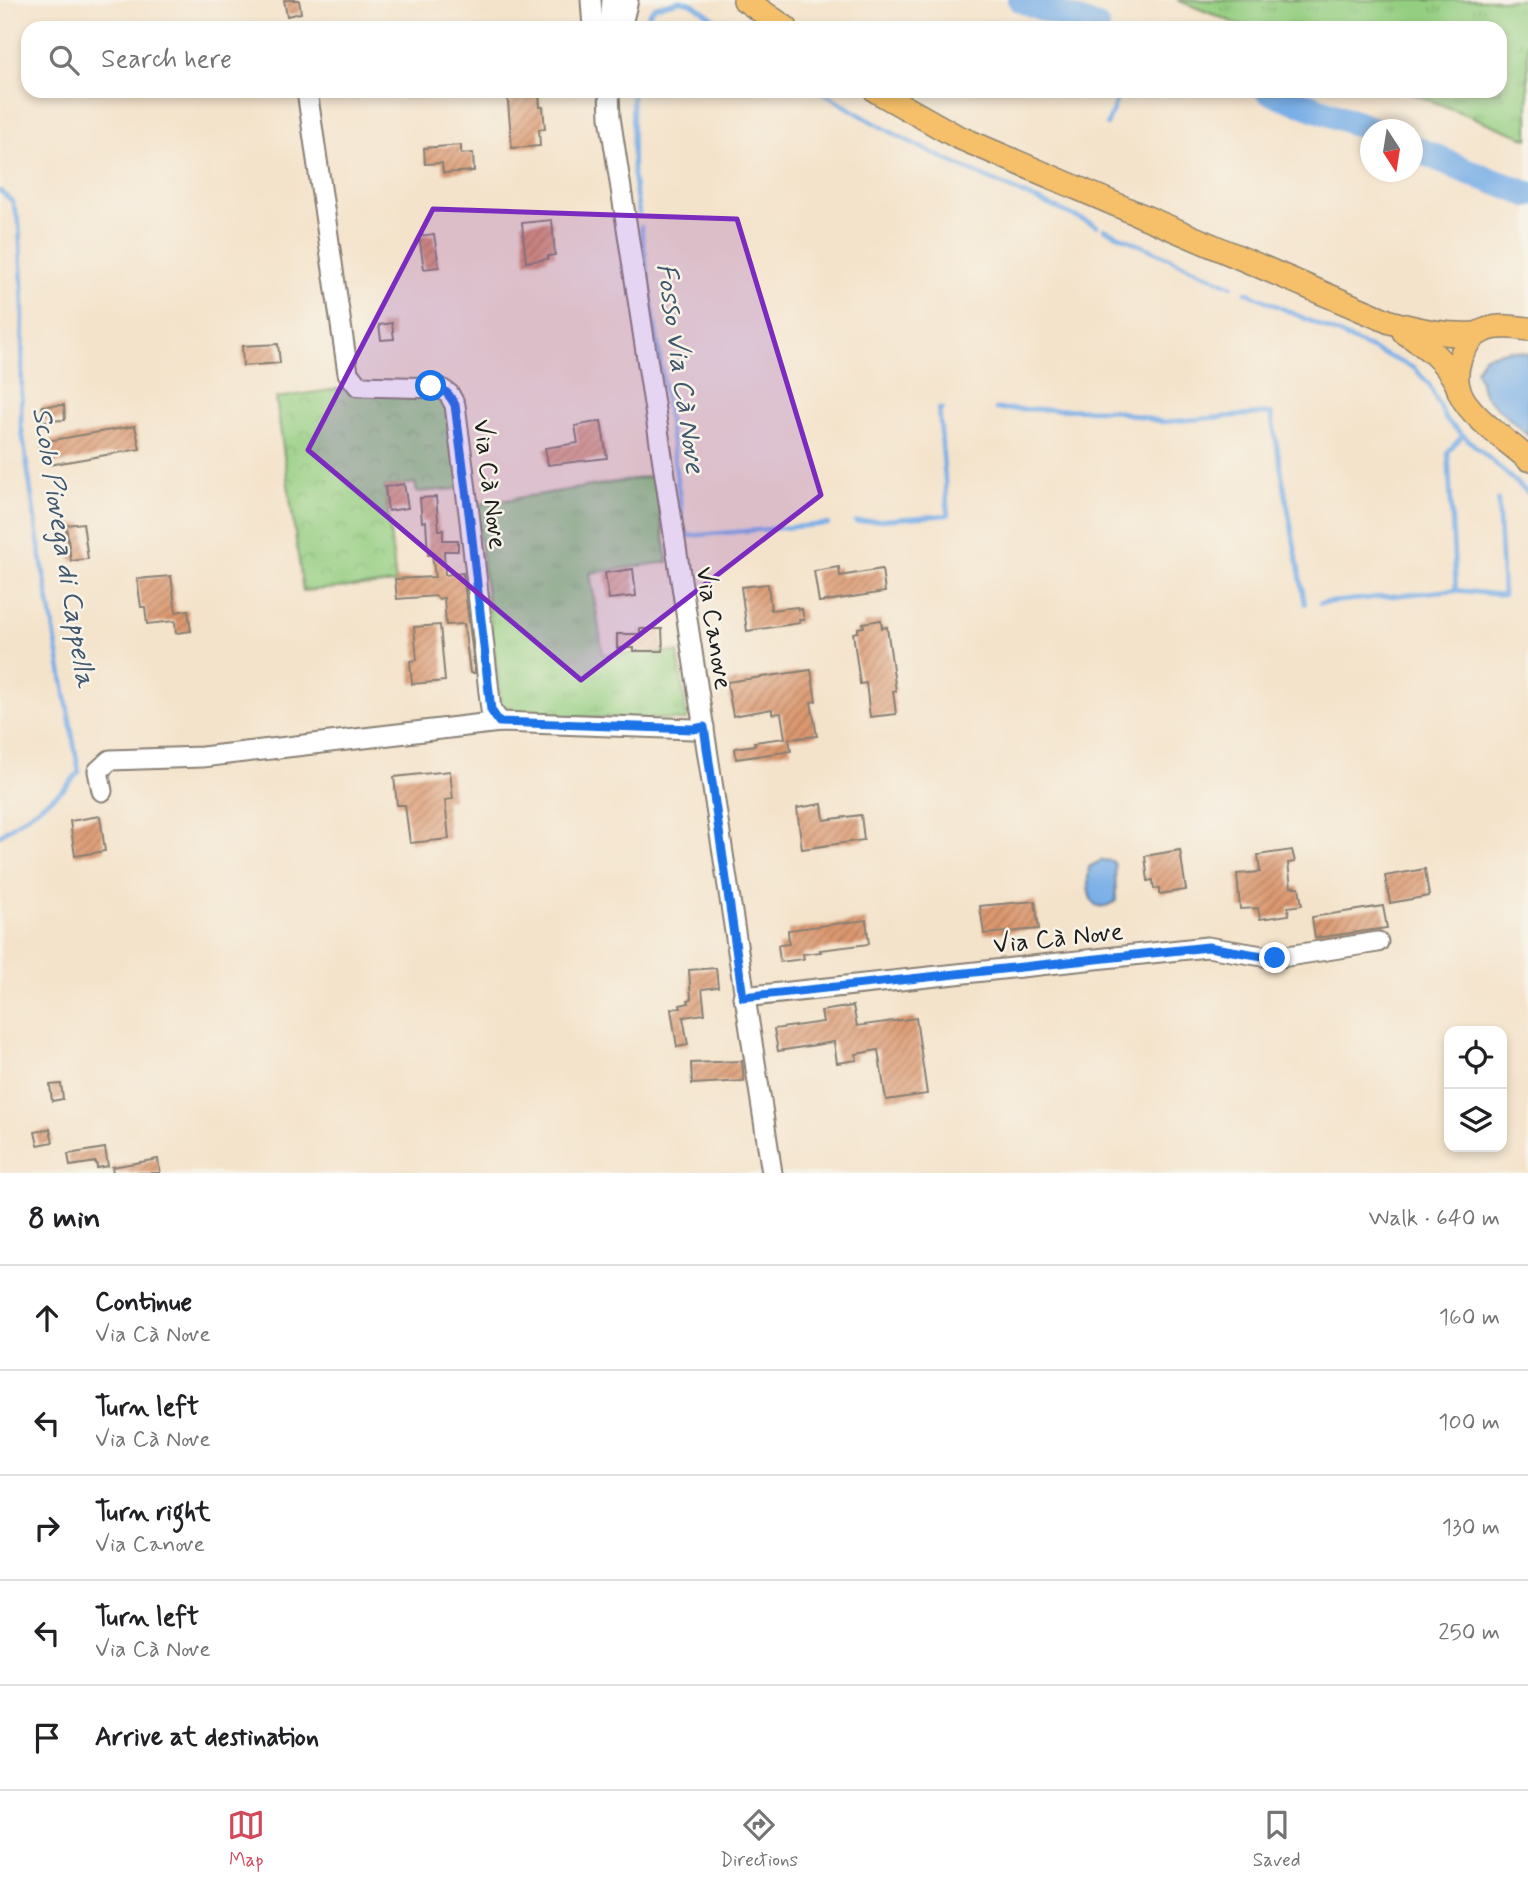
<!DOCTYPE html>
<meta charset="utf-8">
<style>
:root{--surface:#fff;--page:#f2f2f2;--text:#202124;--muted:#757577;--line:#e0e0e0;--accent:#d1495b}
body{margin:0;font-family:Mynerve,sans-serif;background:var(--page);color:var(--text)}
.controls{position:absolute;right:21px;bottom:21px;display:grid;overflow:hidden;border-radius:14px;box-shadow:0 4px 10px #0003}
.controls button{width:63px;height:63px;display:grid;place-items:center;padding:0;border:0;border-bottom:2px solid var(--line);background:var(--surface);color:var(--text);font:35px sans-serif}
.compass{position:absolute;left:1360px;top:119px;width:63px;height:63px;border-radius:50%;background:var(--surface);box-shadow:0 4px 10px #0003;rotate:168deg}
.stop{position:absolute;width:21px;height:21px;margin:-16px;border:5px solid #1a73e8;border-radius:50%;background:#fff}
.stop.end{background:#1a73e8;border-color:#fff;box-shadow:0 2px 7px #0008}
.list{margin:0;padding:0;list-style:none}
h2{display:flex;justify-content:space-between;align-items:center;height:91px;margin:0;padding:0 28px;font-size:30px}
h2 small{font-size:23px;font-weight:400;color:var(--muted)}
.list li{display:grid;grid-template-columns:46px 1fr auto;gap:21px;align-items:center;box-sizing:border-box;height:105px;padding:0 28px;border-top:2px solid var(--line)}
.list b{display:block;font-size:26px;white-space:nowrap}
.list p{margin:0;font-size:23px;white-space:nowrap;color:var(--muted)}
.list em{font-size:23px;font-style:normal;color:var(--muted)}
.icon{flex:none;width:38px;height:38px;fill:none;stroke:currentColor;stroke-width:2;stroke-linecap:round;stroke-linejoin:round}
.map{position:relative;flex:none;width:1528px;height:1173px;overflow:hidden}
.search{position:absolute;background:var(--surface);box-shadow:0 4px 10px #0003;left:21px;right:21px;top:21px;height:77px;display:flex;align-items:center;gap:18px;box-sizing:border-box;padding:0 24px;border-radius:21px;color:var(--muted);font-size:26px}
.sheet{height:616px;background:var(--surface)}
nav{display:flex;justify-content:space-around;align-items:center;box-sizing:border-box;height:98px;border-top:2px solid var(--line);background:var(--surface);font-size:19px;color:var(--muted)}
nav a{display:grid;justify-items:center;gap:4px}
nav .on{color:var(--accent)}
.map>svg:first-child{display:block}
.grass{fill:url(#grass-tufts);stroke:#58754e;stroke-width:2}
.park{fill:url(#park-crowns);stroke:#58754e;stroke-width:2}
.water{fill:#79afe7;stroke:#4a6682;stroke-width:2}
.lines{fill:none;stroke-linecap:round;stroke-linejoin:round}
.stream{stroke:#79afe7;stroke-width:4.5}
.river{stroke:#79afe7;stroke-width:26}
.building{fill:url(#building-hatch)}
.minor-casing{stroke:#888074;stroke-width:23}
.major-casing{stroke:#888074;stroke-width:26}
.minor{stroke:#fff;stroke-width:19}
.major{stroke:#f6c06b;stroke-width:23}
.route{stroke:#1a73e8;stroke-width:9}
.marked{fill:#7b2cbf;fill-opacity:0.2;stroke:#7b2cbf;stroke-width:5;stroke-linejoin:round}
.labels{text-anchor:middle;stroke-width:5;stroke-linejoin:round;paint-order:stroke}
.street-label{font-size:26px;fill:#1c1c1c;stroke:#f7f3e8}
.water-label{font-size:28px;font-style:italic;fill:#41576d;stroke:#f7f3e8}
</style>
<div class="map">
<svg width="1528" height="1173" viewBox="0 0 1528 1173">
<defs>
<pattern id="grass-tufts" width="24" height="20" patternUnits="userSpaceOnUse" patternTransform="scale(1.75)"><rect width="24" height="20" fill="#94ce81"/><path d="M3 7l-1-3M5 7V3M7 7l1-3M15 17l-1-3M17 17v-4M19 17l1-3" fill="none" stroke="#7fb06f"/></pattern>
<pattern id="park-crowns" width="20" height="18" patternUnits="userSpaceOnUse" patternTransform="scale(1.75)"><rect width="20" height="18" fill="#94ce81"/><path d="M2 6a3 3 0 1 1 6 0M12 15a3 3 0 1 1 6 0" fill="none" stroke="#7fb06f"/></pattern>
<pattern id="building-hatch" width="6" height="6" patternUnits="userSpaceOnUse" patternTransform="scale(1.75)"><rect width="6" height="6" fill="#db9870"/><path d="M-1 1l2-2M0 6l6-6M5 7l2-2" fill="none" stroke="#b17b5b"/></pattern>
</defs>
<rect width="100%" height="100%" fill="#f7f3e8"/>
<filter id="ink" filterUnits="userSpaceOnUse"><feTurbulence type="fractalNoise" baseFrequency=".0143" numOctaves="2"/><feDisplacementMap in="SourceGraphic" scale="14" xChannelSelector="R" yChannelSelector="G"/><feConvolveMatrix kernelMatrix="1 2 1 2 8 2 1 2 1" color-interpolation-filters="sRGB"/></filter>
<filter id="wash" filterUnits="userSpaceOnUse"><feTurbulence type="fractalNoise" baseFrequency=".00686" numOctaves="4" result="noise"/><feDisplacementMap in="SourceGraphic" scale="28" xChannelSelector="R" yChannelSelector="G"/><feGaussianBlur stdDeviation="1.57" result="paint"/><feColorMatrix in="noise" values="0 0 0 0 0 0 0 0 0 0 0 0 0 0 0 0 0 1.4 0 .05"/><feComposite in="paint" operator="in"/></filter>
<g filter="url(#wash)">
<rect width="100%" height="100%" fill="#f4e3cb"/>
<g class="grass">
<polygon points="1177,0 1528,0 1528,139 1406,91 1500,91 1500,28 1247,28"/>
<polygon points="654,476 668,562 590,573 603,654 678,652 687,720 507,715 502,711 475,505"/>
</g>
<polygon class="park" points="358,386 449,394 466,488 417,492 415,483 385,487 396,583 303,591 276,398"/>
<g class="water">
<polygon points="1510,350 1528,353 1528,436 1485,396 1476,370 1485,356"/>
<path d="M1102,860L1112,861L1115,865L1116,901C1088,919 1086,888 1089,867Z"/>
</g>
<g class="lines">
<g class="stream">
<polyline points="645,28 649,14 655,7 680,1 691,3 729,28"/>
<polyline points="632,91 633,176 639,213"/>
<path d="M822,91C907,148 1005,185 1097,226"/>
<polyline points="1107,125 1120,91"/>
<polyline points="0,191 12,201 19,222 23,306 21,424 39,546 79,772 64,789 0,835"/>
<polyline points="641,227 682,514"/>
<polyline points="1104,229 1232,286"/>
<polyline points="1246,292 1414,368 1429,384 1446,420 1528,493"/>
<polyline points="996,409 1111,410 1163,422 1271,413 1305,604"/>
<polyline points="856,522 948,515 939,409 943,409"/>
<polyline points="685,531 688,536 828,524"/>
<polyline points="1456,590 1448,452 1463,435"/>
<polyline points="1320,603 1454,590 1503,595 1498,500"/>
</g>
<g class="river">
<polyline points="1021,0 1097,28"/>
<polyline points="1268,91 1374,130"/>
<polyline points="1412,147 1471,173 1528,194"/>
</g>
</g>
<g id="blocks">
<g class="building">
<polygon points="284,0 299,0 301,13 287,16"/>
<polygon points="507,91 539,91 540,107 543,107 545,129 539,129 540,146 512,148"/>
<polygon points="461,145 461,154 473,153 474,171 443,173 442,163 425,164 424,148"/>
<polygon points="552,220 555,255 548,256 548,259 526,262 522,223"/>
<polygon points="434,234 439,267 424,269 419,236"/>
<polygon points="392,323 394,339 381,340 379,325"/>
<polygon points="278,344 280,363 243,366 242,346"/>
<polygon points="64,405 65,420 43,421 42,406"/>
<polygon points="601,421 607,458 548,465 545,448 578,443 575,426"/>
<polygon points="135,426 140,449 49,465 48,456 43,457 41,442"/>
<polygon points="404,484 408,508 388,511 385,487"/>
<polygon points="436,497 439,530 443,530 443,540 458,540 458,551 444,551 445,575 463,573 475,673 470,673 464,624 446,625 444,598 438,599 436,596 397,599 395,579 435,577 432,555 428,555 426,521 422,522 420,498"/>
<polygon points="83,523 88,559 71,561 66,525"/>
<polygon points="839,567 840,576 882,569 885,592 819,602 814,571"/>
<polygon points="633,569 636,596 609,599 605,573"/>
<polygon points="171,576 176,612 188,610 191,631 176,633 175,621 147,624 145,607 141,607 137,579"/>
<polygon points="768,584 771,610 797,607 798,610 802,609 804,620 799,620 800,623 747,631 741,587"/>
<polygon points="881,620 882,628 887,627 896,691 893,691 896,714 870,717 866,683 860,684 853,633 858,632 858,628 864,627 863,623"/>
<polygon points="440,625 445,681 412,684 410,661 417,660 414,627"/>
<polygon points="640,629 662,629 663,651 634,651 634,648 617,648 617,634 640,634"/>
<polygon points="811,670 816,701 811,702 817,736 789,739 791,751 736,759 735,748 755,745 754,742 785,738 781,713 772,714 772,709 733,716 727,682"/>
<polygon points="450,771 453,799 445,800 449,839 410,843 405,805 397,805 394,777"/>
<polygon points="822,804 824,820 861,815 864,840 802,849 797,808"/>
<polygon points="100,816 105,851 75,856 70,821"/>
<polygon points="1180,850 1186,890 1159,894 1159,888 1154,889 1153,880 1148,881 1145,856"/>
<polygon points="1292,850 1295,862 1288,863 1291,887 1299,887 1302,905 1288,907 1289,915 1260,919 1258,908 1240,909 1237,874 1260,872 1258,855"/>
<polygon points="1425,869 1429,896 1390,903 1385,876"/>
<polygon points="1035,901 1039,929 984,934 980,906"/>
<polygon points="1383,906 1387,928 1315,938 1312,917"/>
<polygon points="866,920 869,944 820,950 821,952 803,954 804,959 780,962 778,945 789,944 788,930"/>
<polygon points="716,968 718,987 702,989 705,1014 683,1017 688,1045 677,1047 671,1009 681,1008 680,1005 689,1003 688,1000 691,999 689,970"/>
<polygon points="853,1006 857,1026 916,1018 927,1094 886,1100 878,1050 856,1054 857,1060 837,1063 834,1042 778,1051 774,1029 823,1022 821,1011"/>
<polygon points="742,1061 744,1081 692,1084 691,1063"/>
<polygon points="61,1084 63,1099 52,1101 50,1085"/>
<polygon points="50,1129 53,1142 38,1145 35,1132"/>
<polygon points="105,1148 108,1166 97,1168 96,1162 70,1166 68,1154"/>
<polygon points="158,1159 160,1173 113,1173 112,1167"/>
</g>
</g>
</g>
<g filter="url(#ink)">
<use href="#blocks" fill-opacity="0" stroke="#888074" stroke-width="2"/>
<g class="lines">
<defs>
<g id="minor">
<polyline points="591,0 593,28"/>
<polyline points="610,28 612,0"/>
<polyline points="621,28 628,0"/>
<polyline points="307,91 348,373 358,386 440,388 449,394 455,405 470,521 491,710 500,722"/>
<polyline points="609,91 610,117 772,1173"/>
<polyline points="102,791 98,771 110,760 202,757 500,722 693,729 704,727"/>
<polyline points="743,997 1207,947 1275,958 1378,942"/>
</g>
<g id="major">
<polyline points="745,0 786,28"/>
<path d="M876,91L956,136L1390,322C1420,330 1446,336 1477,334"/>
<path d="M1528,329C1514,327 1499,325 1485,330C1462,339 1450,373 1461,395C1472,418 1508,441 1528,459"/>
<path d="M1404,332C1427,347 1444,359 1457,384"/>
</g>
</defs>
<use href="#minor" class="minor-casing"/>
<use href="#major" class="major-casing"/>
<use href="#minor" class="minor"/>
<use href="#major" class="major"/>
</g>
</g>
<g class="lines" filter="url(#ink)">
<path class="route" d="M431,386C444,389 449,393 455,405L470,521L491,710L499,722L693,729L704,727L743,997L1208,947L1275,958"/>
</g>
<path class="marked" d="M433,209L737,219L821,495L581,680L308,450Z"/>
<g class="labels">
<g class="street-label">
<text transform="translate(491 484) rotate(83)" y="9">Via Cà Nove</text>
<text transform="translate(715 628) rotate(81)" y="9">Via Canove</text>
<text transform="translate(1058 937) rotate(-6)" y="9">Via Cà Nove</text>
</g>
<g class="water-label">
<text transform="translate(682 368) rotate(82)" y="10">Fosso Via Cà Nove</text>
<text transform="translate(65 547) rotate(81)" y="10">Scolo Piovega di Cappella</text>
</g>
</g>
</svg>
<div class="controls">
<button><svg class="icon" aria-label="locate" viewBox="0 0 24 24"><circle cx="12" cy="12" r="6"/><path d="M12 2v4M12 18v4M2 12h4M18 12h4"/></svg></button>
<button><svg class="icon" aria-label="layers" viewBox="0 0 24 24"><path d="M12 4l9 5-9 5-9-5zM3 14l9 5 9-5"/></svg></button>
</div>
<svg class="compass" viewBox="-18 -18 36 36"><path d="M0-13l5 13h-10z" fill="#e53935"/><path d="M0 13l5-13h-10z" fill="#757577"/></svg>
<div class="stop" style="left:431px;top:386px"></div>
<div class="stop end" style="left:1275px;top:958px"></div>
<div class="search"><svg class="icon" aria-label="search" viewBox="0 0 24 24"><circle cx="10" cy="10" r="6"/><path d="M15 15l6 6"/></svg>Search here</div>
</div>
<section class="sheet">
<h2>8 min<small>Walk · 640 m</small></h2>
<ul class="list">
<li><svg class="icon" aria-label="ahead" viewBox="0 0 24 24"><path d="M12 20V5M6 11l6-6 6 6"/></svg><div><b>Continue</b><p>Via Cà Nove</p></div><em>160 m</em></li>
<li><svg class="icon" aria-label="left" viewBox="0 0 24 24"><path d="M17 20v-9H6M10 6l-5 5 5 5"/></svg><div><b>Turn left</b><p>Via Cà Nove</p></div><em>100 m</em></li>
<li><svg class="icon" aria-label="right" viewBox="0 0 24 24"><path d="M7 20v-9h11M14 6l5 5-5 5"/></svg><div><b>Turn right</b><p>Via Canove</p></div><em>130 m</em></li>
<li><svg class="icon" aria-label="left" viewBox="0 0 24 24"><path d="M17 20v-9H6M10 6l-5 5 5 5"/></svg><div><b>Turn left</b><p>Via Cà Nove</p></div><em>250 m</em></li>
<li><svg class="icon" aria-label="arrive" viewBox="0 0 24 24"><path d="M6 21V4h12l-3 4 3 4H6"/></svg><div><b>Arrive at destination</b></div></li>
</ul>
</section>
<nav>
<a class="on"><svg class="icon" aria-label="map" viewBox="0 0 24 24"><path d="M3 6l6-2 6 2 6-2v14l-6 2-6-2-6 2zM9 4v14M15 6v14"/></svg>Map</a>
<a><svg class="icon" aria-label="directions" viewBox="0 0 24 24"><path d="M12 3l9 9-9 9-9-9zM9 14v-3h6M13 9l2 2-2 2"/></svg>Directions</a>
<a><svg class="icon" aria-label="saved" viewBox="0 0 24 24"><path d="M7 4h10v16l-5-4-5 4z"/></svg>Saved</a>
</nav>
